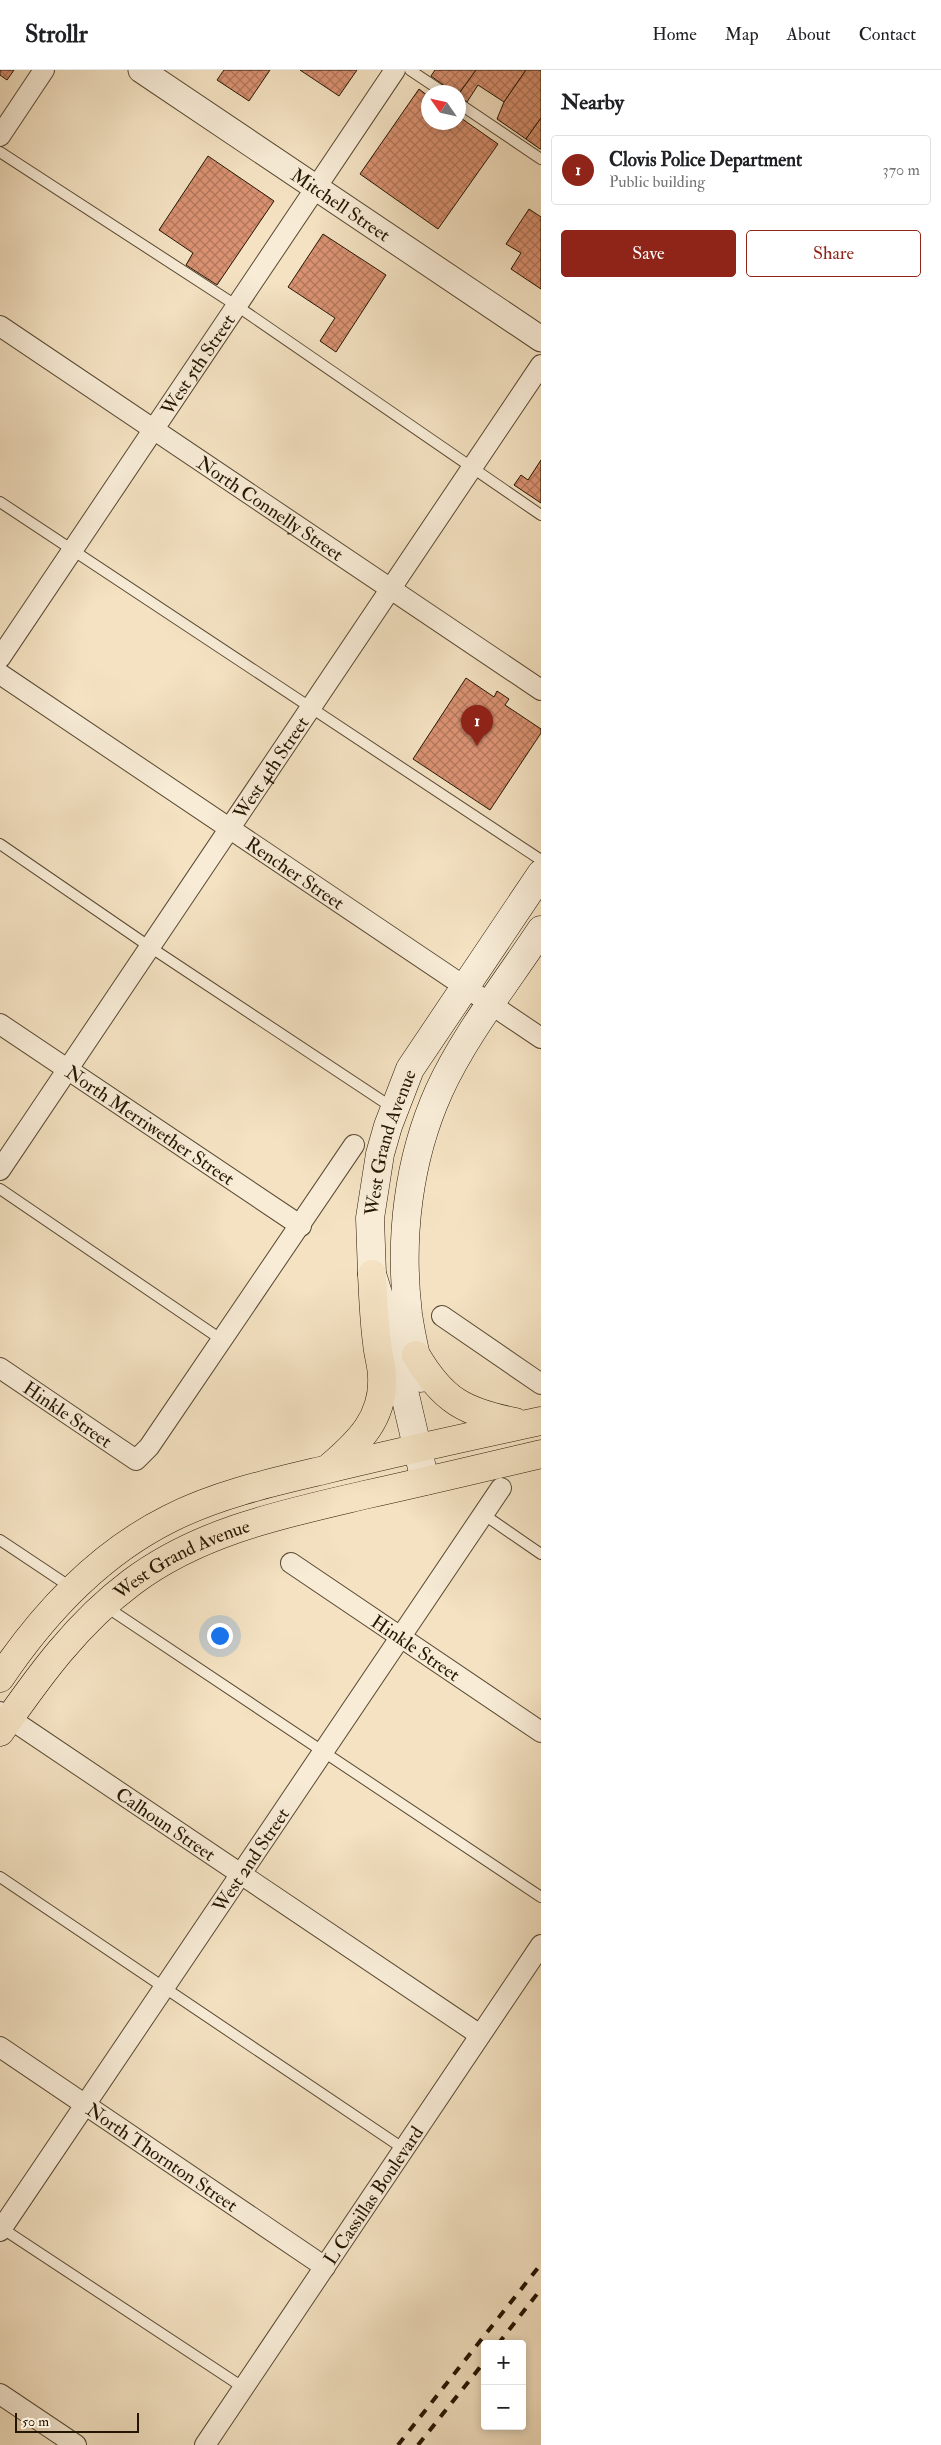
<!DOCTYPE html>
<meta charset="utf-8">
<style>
:root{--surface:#fff;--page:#f6f6f6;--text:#202124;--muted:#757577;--line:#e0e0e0;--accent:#8f2418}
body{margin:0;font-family:"IM FELL Double Pica",serif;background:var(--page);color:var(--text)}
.controls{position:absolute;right:15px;bottom:15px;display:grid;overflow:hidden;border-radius:5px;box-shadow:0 2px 8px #0003}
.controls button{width:45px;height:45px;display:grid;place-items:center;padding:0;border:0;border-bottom:1px solid var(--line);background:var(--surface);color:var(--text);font:25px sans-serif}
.compass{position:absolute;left:421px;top:15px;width:45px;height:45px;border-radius:50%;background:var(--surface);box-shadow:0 2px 8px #0003;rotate:304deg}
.scale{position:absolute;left:15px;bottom:12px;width:124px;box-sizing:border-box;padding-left:5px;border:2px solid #251602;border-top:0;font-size:14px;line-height:18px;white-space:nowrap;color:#251602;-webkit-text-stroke:4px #f8ecd7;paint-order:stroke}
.you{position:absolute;left:219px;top:1565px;width:18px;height:18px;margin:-12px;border:4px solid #fff;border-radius:50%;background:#1a73e8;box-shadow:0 0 0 8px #1a73e833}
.badge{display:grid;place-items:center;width:32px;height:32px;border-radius:50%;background:var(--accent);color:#fff;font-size:16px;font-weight:700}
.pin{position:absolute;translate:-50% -41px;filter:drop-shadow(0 1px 2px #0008)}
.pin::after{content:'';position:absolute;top:26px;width:18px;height:15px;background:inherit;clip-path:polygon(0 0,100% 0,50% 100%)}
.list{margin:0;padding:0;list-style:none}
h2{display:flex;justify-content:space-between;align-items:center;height:65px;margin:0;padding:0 20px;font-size:21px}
h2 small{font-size:16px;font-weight:400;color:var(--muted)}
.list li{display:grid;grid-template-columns:32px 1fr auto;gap:15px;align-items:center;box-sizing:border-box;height:70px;margin:0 10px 10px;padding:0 10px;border:1px solid var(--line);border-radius:5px}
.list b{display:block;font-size:19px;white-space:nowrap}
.list p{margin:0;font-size:16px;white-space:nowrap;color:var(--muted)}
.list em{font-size:16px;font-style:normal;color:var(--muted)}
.actions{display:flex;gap:10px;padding:15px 20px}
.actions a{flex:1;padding:11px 0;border:1px solid var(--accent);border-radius:5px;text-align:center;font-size:18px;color:var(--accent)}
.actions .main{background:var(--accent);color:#fff}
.map{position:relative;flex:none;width:541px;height:2375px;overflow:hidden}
header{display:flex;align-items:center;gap:30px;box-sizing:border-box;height:70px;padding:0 25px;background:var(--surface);border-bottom:1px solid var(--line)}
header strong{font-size:24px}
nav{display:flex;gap:28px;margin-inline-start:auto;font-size:18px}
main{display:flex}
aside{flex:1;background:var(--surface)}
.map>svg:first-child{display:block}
.building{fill:url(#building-cross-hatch);stroke:#251602}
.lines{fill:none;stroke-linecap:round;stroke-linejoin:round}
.service-casing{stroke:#594932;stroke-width:12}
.minor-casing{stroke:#594932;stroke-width:22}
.tertiary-casing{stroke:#594932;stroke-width:27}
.secondary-casing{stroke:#251602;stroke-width:29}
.trunk-casing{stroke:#251602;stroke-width:29}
.service{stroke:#f8ecd7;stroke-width:10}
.minor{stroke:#f8ecd7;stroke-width:20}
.tertiary{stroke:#f8ecd7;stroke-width:25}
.secondary{stroke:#f8ecd7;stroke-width:28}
.trunk{stroke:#f4e2c2;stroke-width:28}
.rail{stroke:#251602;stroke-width:4;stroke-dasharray:9 9;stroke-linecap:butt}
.labels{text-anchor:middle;stroke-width:4;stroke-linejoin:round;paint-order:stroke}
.street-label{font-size:19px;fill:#251602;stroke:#f8ecd7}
</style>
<header>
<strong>Strollr</strong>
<nav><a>Home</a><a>Map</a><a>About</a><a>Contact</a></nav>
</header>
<main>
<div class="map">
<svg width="541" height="2375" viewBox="0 0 541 2375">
<defs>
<pattern id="building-cross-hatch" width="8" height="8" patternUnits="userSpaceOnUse" patternTransform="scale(1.25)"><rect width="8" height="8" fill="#da9272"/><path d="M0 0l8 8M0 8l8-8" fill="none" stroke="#b1765b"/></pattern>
</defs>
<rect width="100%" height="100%" fill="#f4e2c2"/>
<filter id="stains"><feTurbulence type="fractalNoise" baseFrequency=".004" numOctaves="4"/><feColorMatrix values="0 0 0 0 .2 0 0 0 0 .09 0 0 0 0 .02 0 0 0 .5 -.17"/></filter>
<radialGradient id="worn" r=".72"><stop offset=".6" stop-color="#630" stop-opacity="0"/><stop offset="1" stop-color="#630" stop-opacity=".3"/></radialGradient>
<g class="building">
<polygon points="0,0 14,0 7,10 0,5"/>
<polygon points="224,0 270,0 249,31 217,10"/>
<polygon points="300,0 357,0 339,26"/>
<polygon points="435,0 476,0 458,25 458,22 453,22 431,6"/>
<polygon points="476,0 526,0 504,32 478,15 467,32 458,25"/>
<polygon points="526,0 541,0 541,48 526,69 497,49 504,32"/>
<polygon points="419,19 428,26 428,52 458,52 458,46 498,74 438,159 360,104"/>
<polygon points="541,48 541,79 540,79 526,69"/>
<polygon points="208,86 274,131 217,215 186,195 193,183 159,160"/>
<polygon points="529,139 541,147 541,219 511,199 521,183 506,174"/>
<polygon points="323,164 386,205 336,282 320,271 335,248 288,217"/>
<polygon points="541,390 541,433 514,415 521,405 528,410"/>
<polygon points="466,608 494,627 497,621 509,629 505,635 541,659 541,663 490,740 413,689"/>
</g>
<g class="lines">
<defs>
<g id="service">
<polyline points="410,0 443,22"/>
<polyline points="458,33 541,89"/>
<polyline points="0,82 237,236 541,445"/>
<polyline points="0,432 541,790"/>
<polyline points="0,774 150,877 393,1038"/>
<polyline points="0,1119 222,1270"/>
<polyline points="483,1444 541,1484"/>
<polyline points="0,1470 72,1518"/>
<polyline points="105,1536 541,1827"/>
<polyline points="0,1807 404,2079"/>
<polyline points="0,2157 244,2318"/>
</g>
<g id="minor">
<polyline points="0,66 44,0"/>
<path id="s1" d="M0,256L541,620"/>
<path id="s2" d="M0,588L395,0"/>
<path id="s3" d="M0,604L541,968"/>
<path id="s4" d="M0,954L301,1156"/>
<path id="s5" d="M0,1100L541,295"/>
<polyline points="442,1246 541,1314"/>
<path id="s6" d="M0,1298L136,1390L149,1377L354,1075"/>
<path id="s7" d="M291,1493L541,1662"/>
<path id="s8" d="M0,1642L480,1965"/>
<path id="s9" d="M0,1977L325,2197"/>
<path id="s10" d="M0,2161L501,1418"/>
<polyline points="0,2324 76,2375"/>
<path id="s11" d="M205,2375L541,1875"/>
</g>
<g id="tertiary">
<path id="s12" d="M141,0L541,269"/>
</g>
<g id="secondary">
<path d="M421,1308C416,1287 411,1265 408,1244C399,1169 408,1090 439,1021C464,966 508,910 541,860"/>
<path id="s13" d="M425,1411L392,1269L372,1204L370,1148L380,1084L388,1056L410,999L541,804"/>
</g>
<g id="trunk">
<path d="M416,1285C443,1331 465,1342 515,1352"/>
<path d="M331,1396C359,1372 384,1348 382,1307C382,1296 378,1285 377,1273C374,1251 373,1227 372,1204"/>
<path d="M0,1608C43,1544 99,1484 169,1449C216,1425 269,1413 320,1401C393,1383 467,1367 541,1351"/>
<path id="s14" d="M0,1662C39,1606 77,1553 132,1512C200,1461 283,1444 364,1425C423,1412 482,1398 541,1384"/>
</g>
</defs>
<use href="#service" class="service-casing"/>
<use href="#minor" class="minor-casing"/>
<use href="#tertiary" class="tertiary-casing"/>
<use href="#secondary" class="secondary-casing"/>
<use href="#trunk" class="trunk-casing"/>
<use href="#service" class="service"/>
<use href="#minor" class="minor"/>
<use href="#tertiary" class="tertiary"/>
<use href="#secondary" class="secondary"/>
<use href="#trunk" class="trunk"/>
<g class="rail">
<polyline points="498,2274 541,2219"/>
<polyline points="398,2375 541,2194"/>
<polyline points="418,2375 485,2291"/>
</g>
</g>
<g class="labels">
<g class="street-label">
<text dy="7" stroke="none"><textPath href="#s12" startOffset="241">Mitchell Street</textPath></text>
<text dy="7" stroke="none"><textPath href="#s2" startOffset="354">West 5th Street</textPath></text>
<text dy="7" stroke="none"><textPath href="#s1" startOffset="326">North Connelly Street</textPath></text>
<text dy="7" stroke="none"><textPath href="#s5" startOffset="485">West 4th Street</textPath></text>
<text dy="7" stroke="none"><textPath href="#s3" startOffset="356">Rencher Street</textPath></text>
<text dy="7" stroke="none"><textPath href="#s4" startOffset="181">North Merriwether Street</textPath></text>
<text dy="7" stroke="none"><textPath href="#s13" startOffset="348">West Grand Avenue</textPath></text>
<text dy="7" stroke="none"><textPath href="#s6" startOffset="82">Hinkle Street</textPath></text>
<text dy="7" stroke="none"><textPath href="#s14" startOffset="256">West Grand Avenue</textPath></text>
<text dy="7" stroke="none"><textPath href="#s7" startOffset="151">Hinkle Street</textPath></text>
<text dy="7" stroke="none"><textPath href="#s8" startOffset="200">Calhoun Street</textPath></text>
<text dy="7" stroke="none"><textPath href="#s10" startOffset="448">West 2nd Street</textPath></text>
<text dy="7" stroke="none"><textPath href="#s9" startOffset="196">North Thornton Street</textPath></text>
<text dy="7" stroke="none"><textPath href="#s11" startOffset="301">L Cassillas Boulevard</textPath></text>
</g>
</g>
<rect width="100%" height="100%" filter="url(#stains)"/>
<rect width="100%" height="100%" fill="url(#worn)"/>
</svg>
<div class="controls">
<button>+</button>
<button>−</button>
</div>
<svg class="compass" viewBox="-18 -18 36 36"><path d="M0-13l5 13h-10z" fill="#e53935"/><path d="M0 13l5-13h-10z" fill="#757577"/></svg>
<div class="scale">50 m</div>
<div class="you"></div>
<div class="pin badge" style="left:477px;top:676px">1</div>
</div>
<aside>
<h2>Nearby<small></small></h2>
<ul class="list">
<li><span class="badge">1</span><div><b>Clovis Police Department</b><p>Public building</p></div><em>370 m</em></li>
</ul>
<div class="actions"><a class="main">Save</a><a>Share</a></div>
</aside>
</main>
